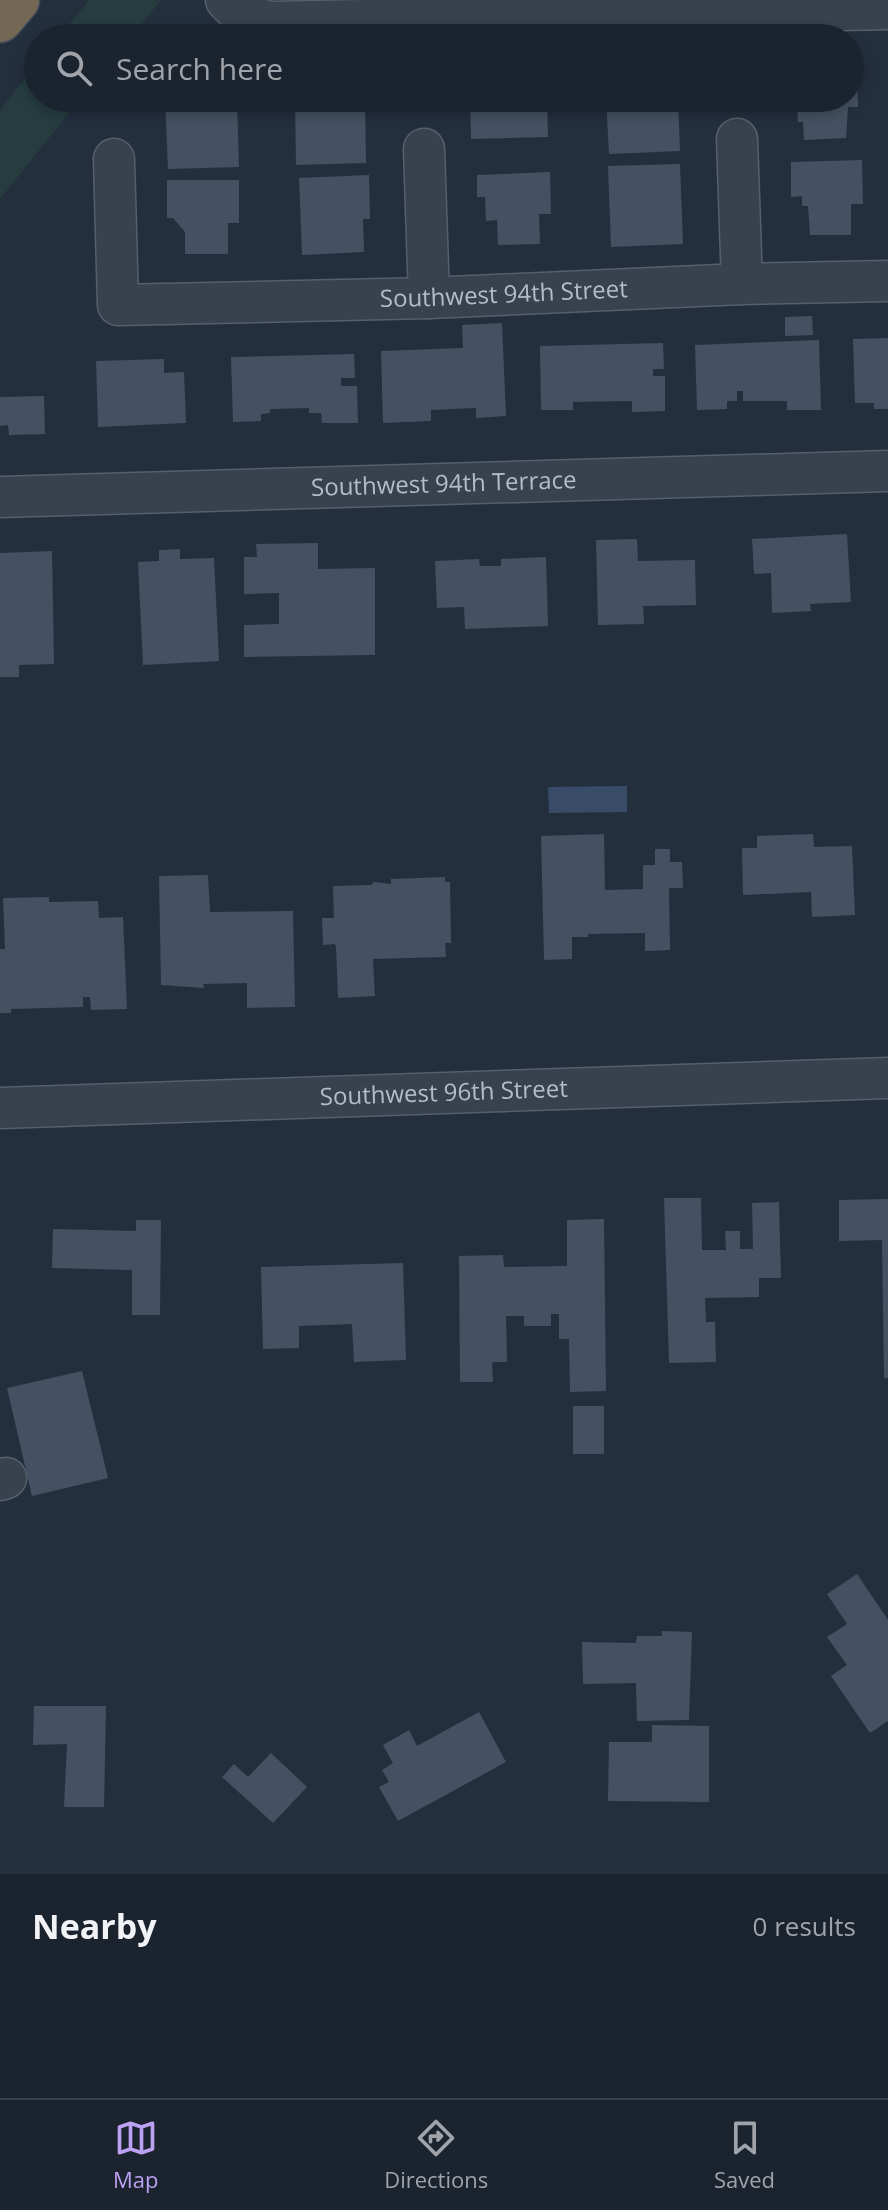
<!DOCTYPE html>
<style>
:root{--surface:#1b232e;--page:#282f3a;--text:#f1f3f6;--muted:#a0a4aa;--line:#39404a;--accent:#bca0f2}
body{margin:0;font-family:"Open Sans",sans-serif;background:var(--page);color:var(--text)}
.list{margin:0;padding:0;list-style:none}
h2{display:flex;justify-content:space-between;align-items:center;height:104px;margin:0;padding:0 32px;font-size:34px}
h2 small{font-size:26px;font-weight:400;color:var(--muted)}
.icon{flex:none;width:44px;height:44px;fill:none;stroke:currentColor;stroke-width:2;stroke-linecap:round;stroke-linejoin:round}
.map{position:relative;flex:none;width:888px;height:1874px;overflow:hidden}
.search{position:absolute;background:var(--surface);box-shadow:0 4px 12px #0003;left:24px;right:24px;top:24px;height:88px;display:flex;align-items:center;gap:20px;box-sizing:border-box;padding:0 28px;border-radius:44px;color:var(--muted);font-size:30px}
.sheet{height:224px;background:var(--surface)}
nav{display:flex;justify-content:space-around;align-items:center;box-sizing:border-box;height:112px;border-top:2px solid var(--line);background:var(--surface);font-size:22px;color:var(--muted)}
nav a{display:grid;justify-items:center;gap:4px}
nav .on{color:var(--accent)}
.map>svg:first-child{display:block}
.green{fill:#263c3f}
.water{fill:#394c67}
.building{fill:#455162}
.lines{fill:none;stroke-linecap:round;stroke-linejoin:round}
.minor-casing{stroke:#565f6c;stroke-width:43}
.highway-casing{stroke:#434c59;stroke-width:47}
.minor{stroke:#38414e;stroke-width:40}
.highway{stroke:#746855;stroke-width:44}
.labels{text-anchor:middle;stroke-width:6;stroke-linejoin:round;paint-order:stroke}
.street-label{font-size:24px;fill:#b4bcc9;stroke:#1d2633}
</style>
<div class="map">
<svg width="888" height="1874" viewBox="0 0 888 1874">
<rect width="100%" height="100%" fill="#242f3e"/>
<g class="green">
<polygon points="89,0 161,0 130,38 58,38"/>
<polygon points="38,62 38,98 81,98 0,199 0,110"/>
</g>
<polygon class="water" points="627,786 627,812 549,813 548,787"/>
<g class="building">
<polygon points="850,69 857,69 858,107 848,107 846,138 804,140 803,122 798,122 797,104 790,104 790,98 850,98"/>
<polygon points="165,98 237,98 239,167 168,169"/>
<polygon points="295,98 365,98 366,163 296,165"/>
<polygon points="470,98 547,98 548,137 471,139"/>
<polygon points="606,98 678,98 680,151 609,154"/>
<polygon points="862,160 863,204 851,204 851,235 810,235 808,206 802,206 802,196 791,197 791,162"/>
<polygon points="680,164 683,244 611,247 608,166"/>
<polygon points="550,172 551,214 539,214 540,244 498,245 497,220 486,221 485,197 477,197 477,175"/>
<polygon points="369,175 370,219 363,219 364,252 302,255 299,178"/>
<polygon points="167,180 239,180 239,223 228,223 228,254 185,254 185,232 173,218 167,218"/>
<polygon points="812,316 813,335 785,336 785,317"/>
<polygon points="502,323 506,416 476,418 476,408 431,410 431,421 383,423 381,351 463,348 462,325"/>
<polygon points="888,338 888,409 874,409 874,403 855,403 853,339"/>
<polygon points="819,340 821,410 787,410 787,401 743,401 743,391 737,391 737,401 727,401 727,409 697,410 695,345"/>
<polygon points="663,343 664,369 653,369 653,376 665,376 665,411 632,412 632,401 573,402 573,410 541,410 540,346"/>
<polygon points="354,354 355,378 341,378 341,386 357,386 358,423 322,423 321,413 309,413 309,408 270,409 270,413 261,414 261,421 233,422 231,357"/>
<polygon points="164,359 164,373 184,372 186,423 98,427 96,361"/>
<polygon points="44,396 45,434 9,435 8,425 0,426 0,397"/>
<polygon points="847,534 851,602 810,604 811,611 772,613 771,573 754,574 752,539"/>
<polygon points="637,539 638,561 695,560 696,605 643,606 644,624 598,625 596,540"/>
<polygon points="318,543 318,569 375,568 375,655 244,657 244,625 279,624 279,593 244,594 244,557 257,557 256,544"/>
<polygon points="180,549 180,559 214,558 219,661 143,665 138,562 159,561 159,550"/>
<polygon points="52,551 54,664 19,665 19,677 0,677 0,553"/>
<polygon points="546,557 548,626 465,629 464,607 437,608 435,561 479,559 480,566 501,566 501,559"/>
<polygon points="604,834 605,890 643,889 643,865 655,865 655,849 670,849 670,862 682,862 683,888 669,888 670,950 645,951 645,933 588,934 588,937 572,937 572,959 544,960 541,836"/>
<polygon points="813,834 814,847 852,846 855,915 812,917 811,892 743,895 742,848 757,848 757,836"/>
<polygon points="208,875 210,912 293,911 295,1007 247,1008 247,983 203,984 204,988 161,985 159,876"/>
<polygon points="445,877 445,882 450,882 451,943 445,943 446,957 373,959 375,996 338,998 336,947 335,944 323,945 322,918 334,918 333,886 371,885 374,882 391,884 391,879"/>
<polygon points="49,897 49,902 98,901 99,918 123,917 127,1009 91,1010 90,997 83,997 83,1007 11,1009 11,1013 0,1013 0,949 5,949 3,898"/>
<polygon points="664,1198 701,1198 702,1250 726,1250 725,1231 740,1231 740,1249 753,1249 752,1203 779,1202 781,1278 759,1278 759,1297 705,1298 706,1322 715,1322 716,1362 669,1363"/>
<polygon points="888,1199 888,1378 884,1378 882,1240 839,1241 839,1200"/>
<polygon points="604,1219 606,1391 570,1392 569,1339 559,1339 559,1314 551,1314 551,1326 524,1326 524,1316 506,1316 507,1362 492,1362 493,1382 460,1382 459,1256 503,1255 504,1267 567,1266 567,1220"/>
<polygon points="136,1220 161,1220 160,1315 132,1315 132,1270 52,1268 53,1229 136,1231"/>
<polygon points="403,1263 406,1360 354,1362 352,1324 299,1326 299,1348 263,1349 261,1267"/>
<polygon points="82,1371 108,1478 32,1496 7,1388"/>
<rect x="573" y="1406" width="31" height="48"/>
<polygon points="857,1574 888,1620 888,1721 870,1733 831,1676 847,1665 827,1637 847,1624 827,1594"/>
<polygon points="662,1631 692,1632 689,1720 637,1721 636,1683 583,1684 582,1642 636,1643 637,1636 662,1636"/>
<polygon points="34,1706 106,1706 104,1807 64,1807 67,1744 33,1745"/>
<polygon points="479,1712 506,1762 398,1821 379,1787 389,1782 382,1770 393,1763 383,1745 409,1730 417,1746"/>
<polygon points="652,1725 709,1726 709,1802 608,1801 609,1742 652,1742"/>
<polygon points="271,1753 307,1787 273,1823 222,1777 234,1764 248,1777"/>
</g>
<g class="lines">
<defs>
<g id="minor">
<polyline points="226,0 240,14 271,22 888,9"/>
<polyline points="737,139 742,284"/>
<polyline points="424,149 429,298"/>
<path id="s1" d="M114,159L118,305L429,298L742,284L888,281"/>
<path id="s2" d="M0,497L888,471"/>
<path id="s3" d="M0,1108L888,1078"/>
<polyline points="0,1480 6,1478"/>
</g>
<polyline id="highway" points="0,20 17,0"/>
</defs>
<use href="#minor" class="minor-casing"/>
<use href="#highway" class="highway-casing"/>
<use href="#minor" class="minor"/>
<use href="#highway" class="highway"/>
</g>
<g class="labels">
<g class="street-label">
<text dy="8" stroke="none"><textPath href="#s1" startOffset="532">Southwest 94th Street</textPath></text>
<text dy="8" stroke="none"><textPath href="#s2" startOffset="444">Southwest 94th Terrace</textPath></text>
<text dy="8" stroke="none"><textPath href="#s3" startOffset="444">Southwest 96th Street</textPath></text>
</g>
</g>
</svg>
<div class="search"><svg class="icon" aria-label="search" viewBox="0 0 24 24"><circle cx="10" cy="10" r="6"/><path d="M15 15l6 6"/></svg>Search here</div>
</div>
<section class="sheet">
<h2>Nearby<small>0 results</small></h2>
<ul class="list">
</ul>
</section>
<nav>
<a class="on"><svg class="icon" aria-label="map" viewBox="0 0 24 24"><path d="M3 6l6-2 6 2 6-2v14l-6 2-6-2-6 2zM9 4v14M15 6v14"/></svg>Map</a>
<a><svg class="icon" aria-label="directions" viewBox="0 0 24 24"><path d="M12 3l9 9-9 9-9-9zM9 14v-3h6M13 9l2 2-2 2"/></svg>Directions</a>
<a><svg class="icon" aria-label="saved" viewBox="0 0 24 24"><path d="M7 4h10v16l-5-4-5 4z"/></svg>Saved</a>
</nav>
